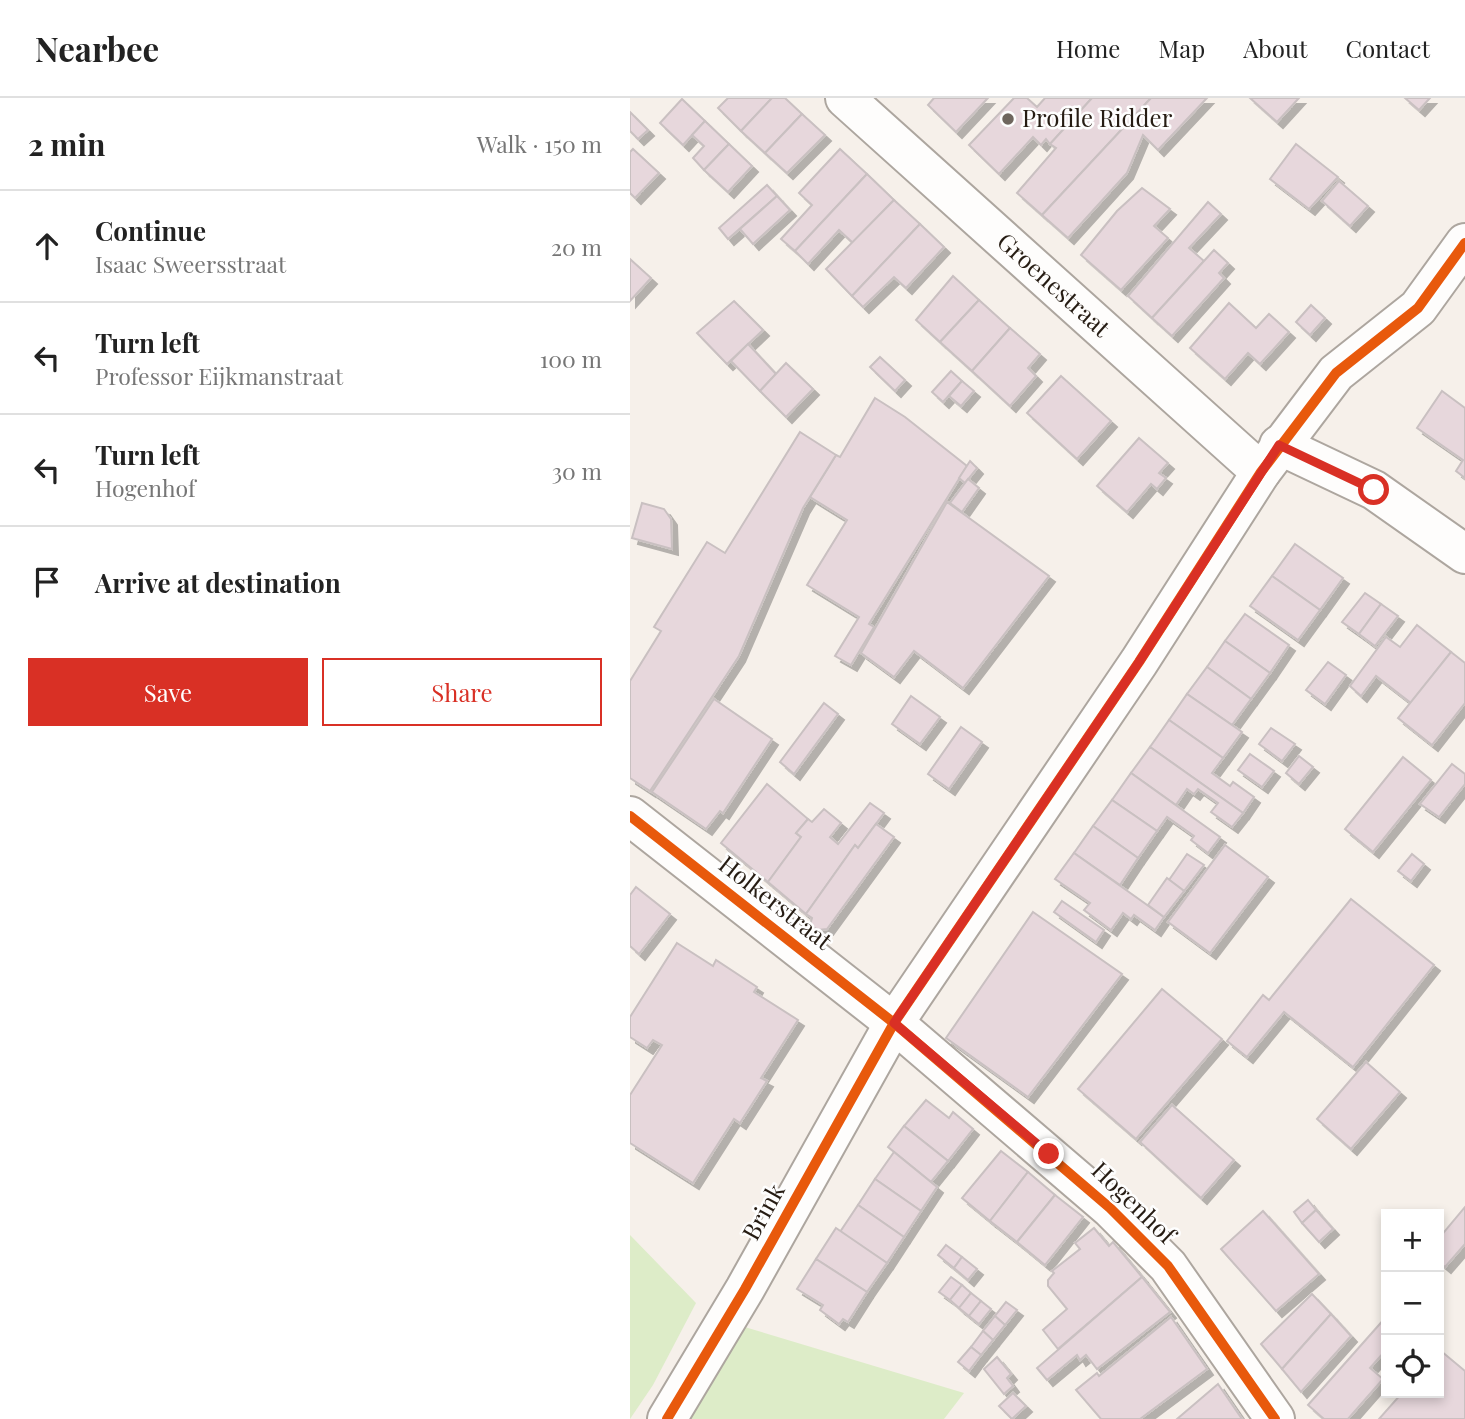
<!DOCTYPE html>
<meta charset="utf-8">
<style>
:root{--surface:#fff;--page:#f6f6f6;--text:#222;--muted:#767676;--line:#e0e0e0;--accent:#d93025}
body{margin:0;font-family:"Playfair Display",serif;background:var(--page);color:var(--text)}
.controls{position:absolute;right:21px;bottom:21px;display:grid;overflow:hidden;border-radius:0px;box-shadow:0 4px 10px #0003}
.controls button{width:63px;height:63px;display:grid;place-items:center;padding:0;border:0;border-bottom:2px solid var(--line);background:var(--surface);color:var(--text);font:35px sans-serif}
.stop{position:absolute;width:21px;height:21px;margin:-16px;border:5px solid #d93025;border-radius:50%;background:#fff}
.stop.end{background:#d93025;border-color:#fff;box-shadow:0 2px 7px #0008}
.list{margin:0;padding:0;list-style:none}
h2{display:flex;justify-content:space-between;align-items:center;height:91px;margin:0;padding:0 28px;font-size:30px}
h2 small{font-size:23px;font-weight:400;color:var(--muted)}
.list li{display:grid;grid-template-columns:46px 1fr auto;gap:21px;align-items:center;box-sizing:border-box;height:112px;padding:0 28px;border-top:2px solid var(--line)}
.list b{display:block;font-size:26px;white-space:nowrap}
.list p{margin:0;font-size:23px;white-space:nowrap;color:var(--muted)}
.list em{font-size:23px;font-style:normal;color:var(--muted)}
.actions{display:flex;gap:14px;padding:21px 28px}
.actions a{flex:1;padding:16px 0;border:2px solid var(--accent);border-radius:0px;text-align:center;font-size:24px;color:var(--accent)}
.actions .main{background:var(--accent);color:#fff}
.icon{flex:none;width:38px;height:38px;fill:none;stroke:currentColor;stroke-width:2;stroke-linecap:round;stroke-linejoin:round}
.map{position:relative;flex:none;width:835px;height:1321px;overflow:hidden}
header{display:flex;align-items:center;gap:42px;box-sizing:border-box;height:98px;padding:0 35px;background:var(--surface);border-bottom:2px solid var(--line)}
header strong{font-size:33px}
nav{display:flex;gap:38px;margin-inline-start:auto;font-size:24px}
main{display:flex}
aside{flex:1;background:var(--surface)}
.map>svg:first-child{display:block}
.green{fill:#ddecc8}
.building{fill:#e7d7dc;stroke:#c9c0c1;stroke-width:2;filter:url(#shadow)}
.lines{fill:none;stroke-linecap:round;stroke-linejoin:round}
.minor-casing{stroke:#ada69f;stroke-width:42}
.minor{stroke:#fefdfc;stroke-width:38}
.cycleway-casing{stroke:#fefefe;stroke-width:15}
.cycleway{stroke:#e8590c;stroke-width:10}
.route{stroke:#d93025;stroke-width:9}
.poi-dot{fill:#6f665e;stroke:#fefefe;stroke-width:2.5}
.labels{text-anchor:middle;stroke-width:5;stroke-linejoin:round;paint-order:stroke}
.poi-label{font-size:24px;fill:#261c13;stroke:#fefefe;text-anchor:start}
.street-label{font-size:24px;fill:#261c13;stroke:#fefefe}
</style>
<header>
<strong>Nearbee</strong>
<nav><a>Home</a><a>Map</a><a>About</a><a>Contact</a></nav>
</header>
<main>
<aside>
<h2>2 min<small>Walk · 150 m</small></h2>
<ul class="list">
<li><svg class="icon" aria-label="ahead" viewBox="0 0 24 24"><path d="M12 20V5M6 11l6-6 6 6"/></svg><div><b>Continue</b><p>Isaac Sweersstraat</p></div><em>20 m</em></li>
<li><svg class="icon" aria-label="left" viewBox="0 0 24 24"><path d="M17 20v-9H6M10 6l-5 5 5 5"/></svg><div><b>Turn left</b><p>Professor Eijkmanstraat</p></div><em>100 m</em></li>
<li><svg class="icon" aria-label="left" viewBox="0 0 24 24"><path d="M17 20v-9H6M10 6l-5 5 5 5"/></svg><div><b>Turn left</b><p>Hogenhof</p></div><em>30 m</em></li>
<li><svg class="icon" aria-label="arrive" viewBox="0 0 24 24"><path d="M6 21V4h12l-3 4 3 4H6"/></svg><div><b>Arrive at destination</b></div></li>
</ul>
<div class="actions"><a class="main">Save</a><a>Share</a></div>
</aside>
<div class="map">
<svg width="835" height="1321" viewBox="0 0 835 1321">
<defs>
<filter id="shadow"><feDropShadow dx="6" dy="6" stdDeviation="0" flood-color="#0004"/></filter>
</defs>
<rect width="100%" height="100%" fill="#f6f0ea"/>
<g class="green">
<polygon points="0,1137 66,1205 23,1287 0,1321"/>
<polygon points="108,1227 334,1295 314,1321 55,1321"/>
</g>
<g class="building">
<polygon points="98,0 142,0 111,33 88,10"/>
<polygon points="142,0 155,0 172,16 135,55 111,33"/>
<polygon points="304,0 358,0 326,34 298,7"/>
<polygon points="384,0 397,0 407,9 415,0 462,0 420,46 416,41 411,47 403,39 369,76 339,47"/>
<polygon points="462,0 521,0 412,117 387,95 426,50 420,46"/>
<polygon points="521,0 577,0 528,52 513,37 497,75 438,140 412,117"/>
<polygon points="620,0 669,0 647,24"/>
<polygon points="775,0 800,0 789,12"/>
<polygon points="52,1 75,23 53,47 30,25"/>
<polygon points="0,14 18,32 8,41 0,33"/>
<polygon points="172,16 195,37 157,75 135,55"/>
<polygon points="75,23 99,46 74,72 63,60 74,48 62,37"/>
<polygon points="99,46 122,68 98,94 74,72"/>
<polygon points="666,46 708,79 679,111 640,81"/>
<polygon points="3,51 29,75 5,100 0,95 0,54"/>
<polygon points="210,51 237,76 165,153 151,141 182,107 169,95"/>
<polygon points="237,76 264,102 223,145 209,132 178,166 165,153"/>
<polygon points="709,83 738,108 720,128 692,103"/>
<polygon points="137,87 147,98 98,141 89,130"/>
<polygon points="512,90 540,111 524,128 538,140 491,192 451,157 487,113"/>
<polygon points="147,98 160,112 123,146 110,131"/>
<polygon points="264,102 290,126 222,198 196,171"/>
<polygon points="578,104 591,116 559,150 574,163 522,220 498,198"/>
<polygon points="290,126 314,149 276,190 264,179 233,209 222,198"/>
<polygon points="584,152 598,165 589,175 594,180 542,238 522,220"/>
<polygon points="0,161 21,180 0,203"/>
<polygon points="323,178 349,202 310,244 286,222"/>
<polygon points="349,202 380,230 342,273 310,244"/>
<polygon points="104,203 133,232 97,266 67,235"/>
<polygon points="599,205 626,230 639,216 659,234 630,266 618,255 595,281 560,250"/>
<polygon points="681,207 695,220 680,237 666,224"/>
<polygon points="380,230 410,256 398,270 406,278 380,308 342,273"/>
<polygon points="118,246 146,276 130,293 101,263"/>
<polygon points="250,259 275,282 265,293 240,269"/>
<polygon points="156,265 183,291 156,319 130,293"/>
<polygon points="321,273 332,283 313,304 302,294"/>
<polygon points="431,278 481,323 447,361 397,315"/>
<polygon points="332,283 344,293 331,308 319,298"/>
<polygon points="812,293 835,310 835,380 826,373 833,362 787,330"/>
<polygon points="245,300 275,319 337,368 239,526 244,529 221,567 205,558 229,519 177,487 217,422 180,399 206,357 210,359"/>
<polygon points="170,334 206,357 173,410 109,558 20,693 0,680 0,583 31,533 24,529 77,444 95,455"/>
<polygon points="509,340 538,365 529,375 536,380 527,391 521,386 497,414 467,388"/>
<polygon points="340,363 347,370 335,385 329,380"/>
<polygon points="338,381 349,390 332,414 320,405"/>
<polygon points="317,404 419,478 333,590 284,553 264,579 231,555"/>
<polygon points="12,405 34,411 41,421 42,451 2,440"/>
<polygon points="665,446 713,480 690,512 642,478"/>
<polygon points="642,478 690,512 668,542 620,508"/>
<polygon points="735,495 751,506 729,536 712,524"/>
<polygon points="751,506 768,518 745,548 729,536"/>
<polygon points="615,516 659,547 640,575 595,543"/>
<polygon points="787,527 821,554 781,605 746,578 731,598 720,588 756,539 770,549"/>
<polygon points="595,543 640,575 621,601 577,569"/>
<polygon points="821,554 835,565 835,605 802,647 768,620"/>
<polygon points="698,564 716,577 695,606 676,592"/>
<polygon points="577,569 621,601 602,627 557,596"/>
<polygon points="557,596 612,634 593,660 539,622"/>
<polygon points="281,598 310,619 290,646 262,626"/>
<polygon points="84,601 142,641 93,715 90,713 76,731 22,694"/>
<polygon points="194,605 208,616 164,676 150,664"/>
<polygon points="539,622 593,660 582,675 600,688 603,684 624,699 613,715 520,649"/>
<polygon points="331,629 352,644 319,691 298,676"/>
<polygon points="641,630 665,646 652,663 629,646"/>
<polygon points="520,649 613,715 602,729 581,714 588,705 568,691 564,696 557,691 546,707 501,675"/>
<polygon points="620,656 644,673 632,689 608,672"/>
<polygon points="669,658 683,669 669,686 656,675"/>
<polygon points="773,659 801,682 743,754 715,731"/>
<polygon points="822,666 835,676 835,686 809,719 790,706"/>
<polygon points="501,675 590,739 578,755 561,742 564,738 537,719 527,733 482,702"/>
<polygon points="137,686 178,721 166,735 171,739 138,784 91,745"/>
<polygon points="482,702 527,733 508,760 463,728"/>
<polygon points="240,705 254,715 228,750 225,747 176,816 138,784 171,739 166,735 178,721 182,724 194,711 211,725 200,739 208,746"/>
<polygon points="246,726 264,739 197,831 188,832 180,827 182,820 176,816 225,747 228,750"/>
<polygon points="463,728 508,760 490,787 444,755"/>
<polygon points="595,747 638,779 580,855 538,824"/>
<polygon points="444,755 534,819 525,832 504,817 501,821 493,815 481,832 454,812 460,805 425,781"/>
<polygon points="557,756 574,767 554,793 539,782"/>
<polygon points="782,756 794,766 781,783 768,773"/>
<polygon points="537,780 554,793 534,819 518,807"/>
<polygon points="6,789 40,816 9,856 0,848 0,797"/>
<polygon points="721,801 804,867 723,969 654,914 617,959 597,943 633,897 639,902"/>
<polygon points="432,803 474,832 466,844 424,814"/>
<polygon points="403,814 492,876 398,999 316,940"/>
<polygon points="47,845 83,868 86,862 127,889 124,894 168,922 131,980 137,983 110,1025 104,1021 63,1085 0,1045 0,997 32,947 23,942 17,950 0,939 0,919"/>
<polygon points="532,891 592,941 506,1041 448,991"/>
<polygon points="736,964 770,994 721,1051 687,1021"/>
<polygon points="296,1002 319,1020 323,1014 343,1031 318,1063 274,1028"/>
<polygon points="542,1007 604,1062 571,1100 510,1044"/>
<polygon points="274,1028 318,1063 301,1084 258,1049"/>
<polygon points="371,1053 398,1074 360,1123 332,1100"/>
<polygon points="264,1054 307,1089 291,1113 245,1081"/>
<polygon points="398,1074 425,1097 387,1144 360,1123"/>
<polygon points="245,1081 291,1113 274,1139 228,1107"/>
<polygon points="425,1097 453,1119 415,1167 387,1144"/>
<polygon points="678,1102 686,1112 672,1125 664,1114"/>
<polygon points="228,1107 274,1139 257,1165 210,1134"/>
<polygon points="835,1109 835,1146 815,1169 809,1164 809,1140"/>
<polygon points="686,1112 703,1131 689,1144 672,1125"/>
<polygon points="633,1113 689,1176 646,1213 591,1151"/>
<polygon points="206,1130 257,1165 237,1194 186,1161"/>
<polygon points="464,1130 479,1148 483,1144 512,1179 428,1251 413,1232 437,1211 418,1188 418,1182 424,1175 422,1173 450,1151 445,1145"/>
<polygon points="316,1147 332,1159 324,1170 308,1157"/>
<polygon points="332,1159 347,1171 338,1182 324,1170"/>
<polygon points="186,1161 237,1194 218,1224 213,1221 209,1226 190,1212 193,1207 167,1191"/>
<polygon points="321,1179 332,1187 320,1202 309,1194"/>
<polygon points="512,1179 540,1214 467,1271 456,1257 450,1262 447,1257 417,1282 407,1270"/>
<polygon points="332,1187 341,1195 329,1210 320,1202"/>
<polygon points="341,1195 351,1203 339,1218 329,1210"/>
<polygon points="682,1196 701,1216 652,1271 631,1246"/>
<polygon points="351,1203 361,1211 349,1226 339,1218"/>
<polygon points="376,1204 387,1212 375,1227 365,1218"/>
<polygon points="701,1216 721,1238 671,1294 652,1271"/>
<polygon points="365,1218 375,1227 363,1242 353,1233"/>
<polygon points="541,1219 577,1271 510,1321 471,1321 446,1292 467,1275 469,1278"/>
<polygon points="756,1219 756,1252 740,1270 753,1281 718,1321 694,1321 678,1307"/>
<polygon points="353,1233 363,1242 351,1257 341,1249"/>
<polygon points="341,1249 351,1257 339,1273 328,1264"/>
<polygon points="811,1253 835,1273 835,1321 749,1321 772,1295 809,1295"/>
<polygon points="367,1259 381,1276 377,1280 383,1288 374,1296 354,1271"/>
<polygon points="588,1286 612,1321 547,1321"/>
<polygon points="383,1295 396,1308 382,1321 369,1308"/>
</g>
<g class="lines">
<defs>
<g id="minor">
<path id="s1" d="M215,0L631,374"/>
<polyline points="649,347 744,392 835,456"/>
<polyline points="0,718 264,925 480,1110 538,1168 645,1321"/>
<polyline points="37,1321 115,1191 264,925 509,564 631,374 706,275 788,210 835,145"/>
</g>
</defs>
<use href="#minor" class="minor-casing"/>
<use href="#minor" class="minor"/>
<defs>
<g id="cycleway">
<polyline points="0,718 264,925 480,1110 538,1168 645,1321"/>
<polyline points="37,1321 115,1191 264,925 509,564 631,374 706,275 788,210 835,145"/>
</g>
</defs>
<use href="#cycleway" class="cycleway-casing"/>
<use href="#cycleway" class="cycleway"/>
</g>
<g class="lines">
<polyline class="route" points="419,1056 264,925 509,564 649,347 744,392"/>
</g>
<circle class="poi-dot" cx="378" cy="21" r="7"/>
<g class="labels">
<g class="poi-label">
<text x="392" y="29">Profile Ridder</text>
</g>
<g class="street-label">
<text dy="8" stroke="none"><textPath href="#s1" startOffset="280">Groenestraat</textPath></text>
<text transform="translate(145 805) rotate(38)" y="8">Holkerstraat</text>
<text transform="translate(503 1105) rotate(44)" y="8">Hogenhof</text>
<text transform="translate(134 1114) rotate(-61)" y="8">Brink</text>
</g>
</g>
</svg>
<div class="controls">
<button>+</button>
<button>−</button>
<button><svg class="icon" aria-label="locate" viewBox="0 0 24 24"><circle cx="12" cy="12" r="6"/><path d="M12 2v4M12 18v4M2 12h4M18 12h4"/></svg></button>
</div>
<div class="stop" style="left:744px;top:392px"></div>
<div class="stop end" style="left:419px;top:1056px"></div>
</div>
</main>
